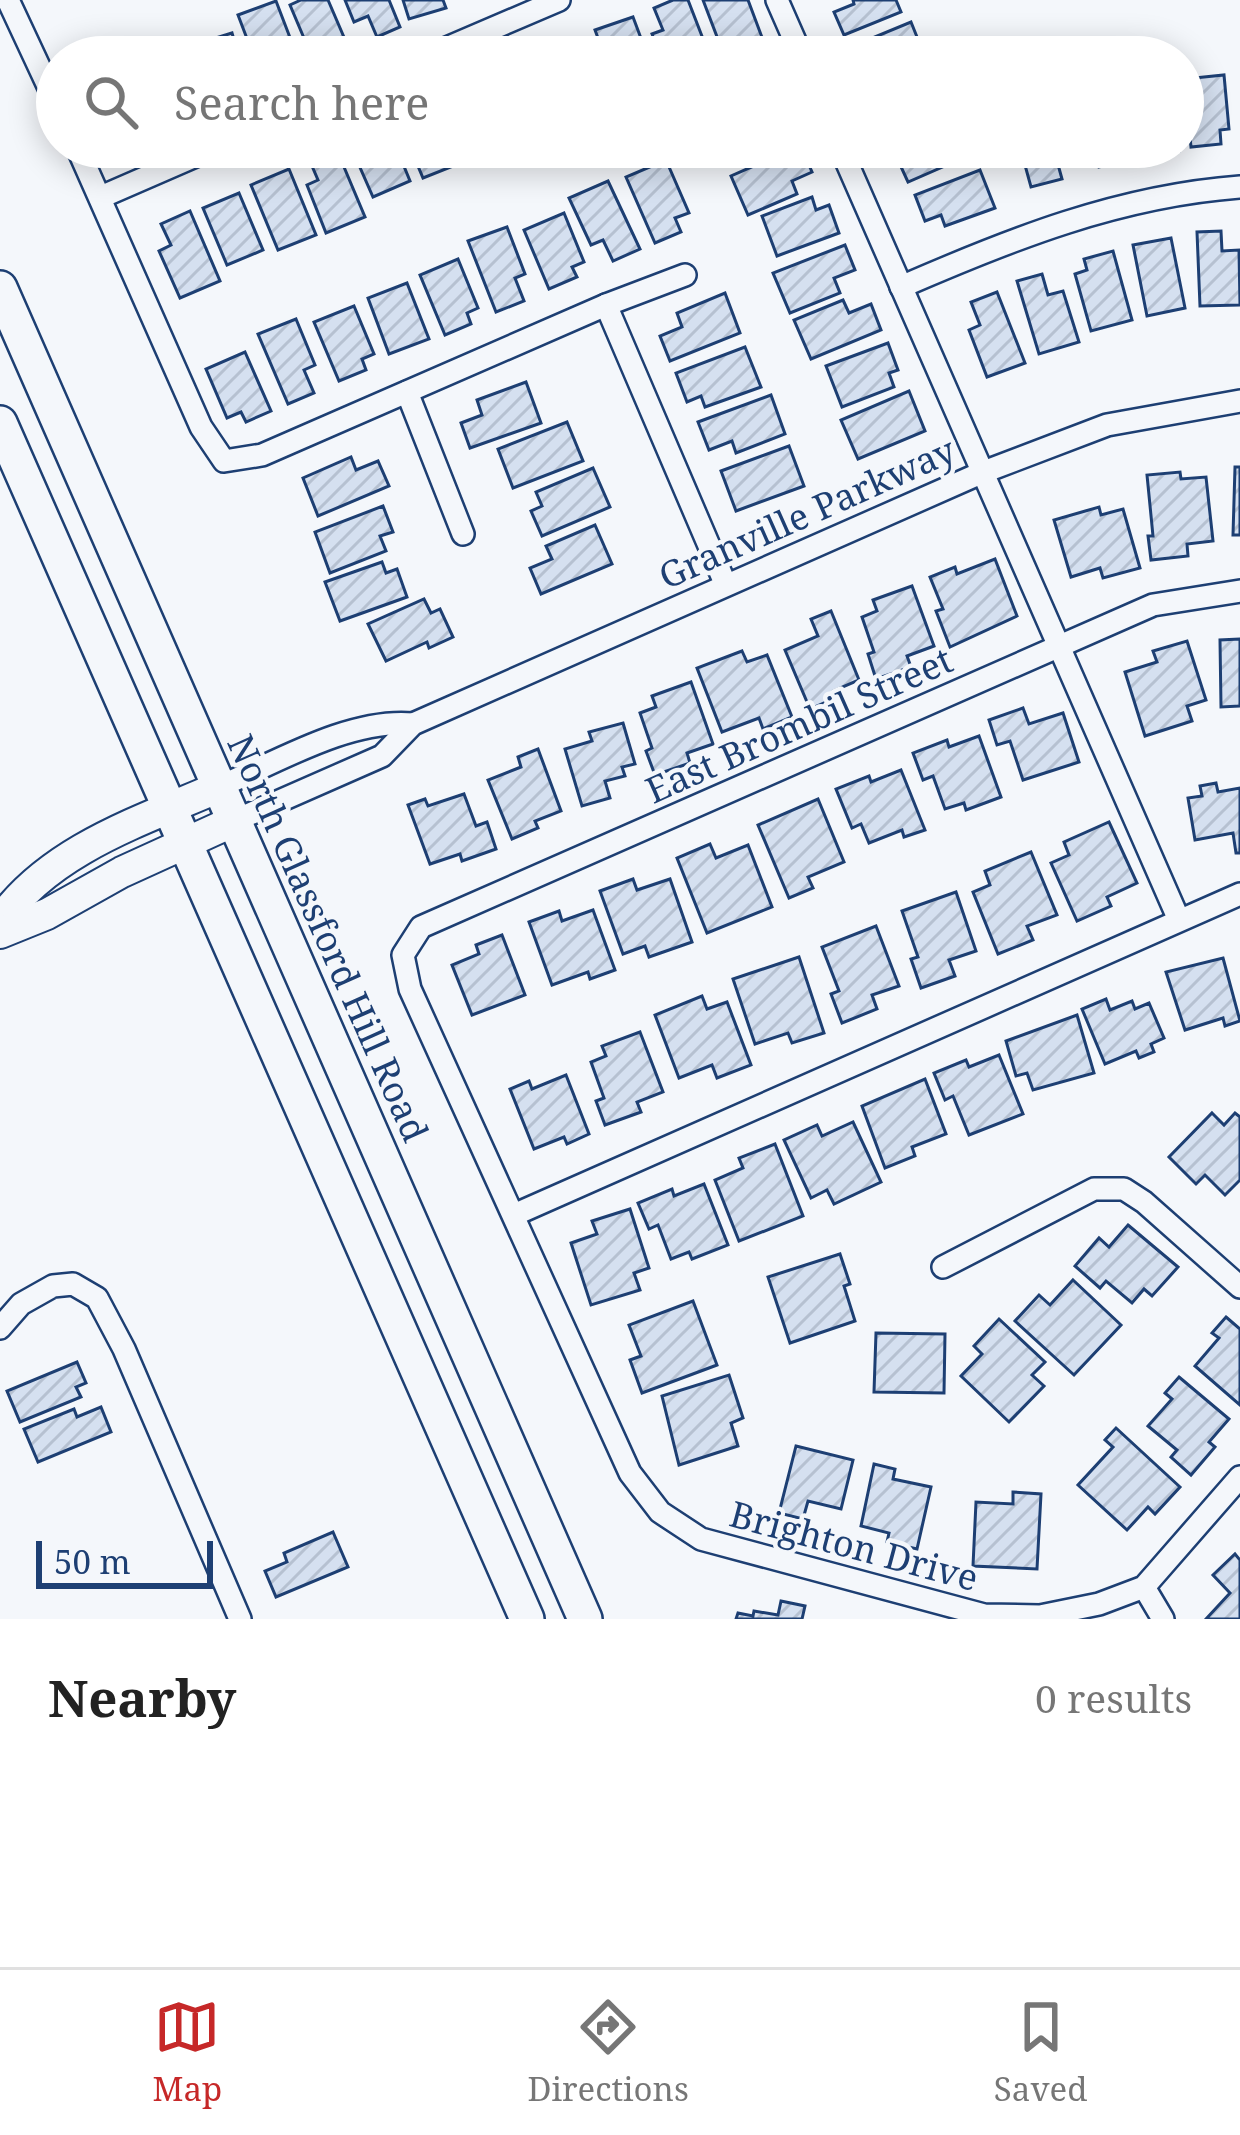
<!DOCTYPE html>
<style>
:root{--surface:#fff;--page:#f6f6f6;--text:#222;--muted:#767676;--line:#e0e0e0;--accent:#c62828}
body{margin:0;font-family:"Noto Serif",serif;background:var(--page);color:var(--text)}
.scale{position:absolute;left:36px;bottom:30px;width:177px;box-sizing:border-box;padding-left:12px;border:6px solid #1d3f73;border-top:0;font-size:33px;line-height:42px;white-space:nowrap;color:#1d3f73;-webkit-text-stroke:9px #f4f7fb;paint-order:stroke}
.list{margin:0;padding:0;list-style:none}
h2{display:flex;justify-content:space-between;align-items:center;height:156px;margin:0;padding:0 48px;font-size:51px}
h2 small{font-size:39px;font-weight:400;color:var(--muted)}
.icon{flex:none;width:66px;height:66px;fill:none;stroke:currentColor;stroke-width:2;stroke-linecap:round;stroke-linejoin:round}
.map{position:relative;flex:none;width:1240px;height:1619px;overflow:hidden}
.search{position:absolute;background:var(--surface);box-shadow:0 6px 30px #0003;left:36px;right:36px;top:36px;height:132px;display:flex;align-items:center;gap:30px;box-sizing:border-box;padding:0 42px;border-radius:66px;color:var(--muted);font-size:45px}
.sheet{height:348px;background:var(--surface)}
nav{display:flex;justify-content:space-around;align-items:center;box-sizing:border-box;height:168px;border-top:3px solid var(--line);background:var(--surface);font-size:33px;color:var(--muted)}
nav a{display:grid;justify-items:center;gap:6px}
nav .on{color:var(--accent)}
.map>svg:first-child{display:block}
.building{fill:url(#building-hatch);stroke:#1d3f73;stroke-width:3}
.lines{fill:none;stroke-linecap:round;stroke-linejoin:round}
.street-casing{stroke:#1d3f73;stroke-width:26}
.secondary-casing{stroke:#1d3f73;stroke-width:34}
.primary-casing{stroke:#1d3f73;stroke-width:38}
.street{stroke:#f4f7fb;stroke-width:21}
.secondary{stroke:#f4f7fb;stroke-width:30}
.primary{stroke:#f4f7fb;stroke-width:33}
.labels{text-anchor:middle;stroke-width:9;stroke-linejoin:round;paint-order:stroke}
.street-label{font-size:36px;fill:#1d3f73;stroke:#f4f7fb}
</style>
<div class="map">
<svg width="1240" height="1619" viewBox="0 0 1240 1619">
<defs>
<pattern id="building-hatch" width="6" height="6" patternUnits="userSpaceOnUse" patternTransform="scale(3)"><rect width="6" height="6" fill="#d5e0f0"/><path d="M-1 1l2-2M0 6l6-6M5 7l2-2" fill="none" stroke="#b6c1d1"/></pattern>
</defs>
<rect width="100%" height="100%" fill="#f4f7fb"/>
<g class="building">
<polygon points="301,0 328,0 349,49 331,57 312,57 290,5"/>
<polygon points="345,0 389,0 400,27 377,37 368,16 354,22"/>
<polygon points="403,0 443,0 446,8 409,19"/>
<polygon points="673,0 688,0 710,57 661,57 652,34 663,30 654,8"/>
<polygon points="703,0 748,0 763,40 724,55"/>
<polygon points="853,0 896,0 901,12 844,35 834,12 854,4"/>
<polygon points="276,1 294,48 283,52 285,57 254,57 238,15"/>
<polygon points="633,17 648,57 605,57 595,30"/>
<polygon points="911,22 925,57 866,57 860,43"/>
<polygon points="232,33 239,57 193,57 190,46"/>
<polygon points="582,38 591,57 561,57 557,49"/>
<polygon points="174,44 180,57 142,57"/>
<polygon points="1224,75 1229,129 1220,130 1221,144 1191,147 1184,79"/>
<polygon points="351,147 380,147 382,150 396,147 410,181 373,197"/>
<polygon points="410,147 455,147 461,163 423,178"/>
<polygon points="723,147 771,147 731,165"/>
<polygon points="797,147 801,147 812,172 792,181 797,194 748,215 731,176"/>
<polygon points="916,147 977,147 979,151 908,182 896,156"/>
<polygon points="1020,147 1064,147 1067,158 1057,161 1062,179 1031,187"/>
<polygon points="1094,147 1120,147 1124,161 1099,167"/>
<polygon points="1148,147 1178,147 1179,151 1149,156"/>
<polygon points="336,148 365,217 326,233 307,185 318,180 309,159"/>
<polygon points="666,160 689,213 675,218 681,232 655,243 626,177"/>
<polygon points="289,169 316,235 278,250 251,185"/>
<polygon points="980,170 995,208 945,226 941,215 925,221 915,195"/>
<polygon points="608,181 640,249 613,261 603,240 591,245 569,198"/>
<polygon points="239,193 263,250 227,265 203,208"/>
<polygon points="812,197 816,210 829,205 839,233 777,256 762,216"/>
<polygon points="190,211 220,281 180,298 159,251 171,245 161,224"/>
<polygon points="564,213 584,262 572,267 577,277 549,289 524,230"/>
<polygon points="507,227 525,274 515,278 524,301 496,312 468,241"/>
<polygon points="1221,231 1222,251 1239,250 1240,305 1200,306 1197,232"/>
<polygon points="1171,238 1185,308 1147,316 1133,245"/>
<polygon points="845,245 855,270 834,278 840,293 790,313 773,273"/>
<polygon points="1113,251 1132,320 1091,331 1075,274 1087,270 1084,259"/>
<polygon points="458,259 478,308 467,313 471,324 445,335 420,275"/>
<polygon points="1042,274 1048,295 1063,291 1079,342 1039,354 1017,281"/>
<polygon points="407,283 429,339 389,354 368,298"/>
<polygon points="997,292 1025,363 987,377 969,330 980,325 971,302"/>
<polygon points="725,293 740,333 670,361 660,336 682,327 677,313"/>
<polygon points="843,300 849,313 871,304 881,330 811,359 794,320"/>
<polygon points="354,306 374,354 362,359 366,370 339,381 314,322"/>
<polygon points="296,319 315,365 304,370 314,393 288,404 258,334"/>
<polygon points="888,343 898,370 889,373 894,387 842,407 826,366"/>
<polygon points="745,347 761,387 705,407 701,396 687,402 676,373"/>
<polygon points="245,352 271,411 246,422 241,412 227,418 206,369"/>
<polygon points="526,382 541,423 470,448 461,423 482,415 477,400"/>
<polygon points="909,391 925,431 858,459 841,420"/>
<polygon points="771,395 785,434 736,453 732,441 709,450 698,422"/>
<polygon points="567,422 583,461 513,488 498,449"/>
<polygon points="789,446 804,486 736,511 721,471"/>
<polygon points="351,457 356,470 378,461 389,486 318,516 303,478"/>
<polygon points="1235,467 1240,467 1240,535 1233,535"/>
<polygon points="593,468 610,507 542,536 531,511 542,506 536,492"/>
<polygon points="1180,472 1181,479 1206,477 1213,541 1187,544 1188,556 1151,560 1148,536 1153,536 1147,475"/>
<polygon points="383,506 393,532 380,536 386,551 330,573 315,532"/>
<polygon points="1099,507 1101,515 1123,509 1140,568 1103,578 1100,568 1071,577 1054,520"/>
<polygon points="595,525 612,564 541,594 530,568 552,559 546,546"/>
<polygon points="995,559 1017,616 950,647 936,611 943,609 930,577 955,567 957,574"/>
<polygon points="382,562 386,573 397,569 407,597 340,621 325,582"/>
<polygon points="912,586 934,646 907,656 911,667 876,679 868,654 874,652 862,617 877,611 873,600"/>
<polygon points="424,599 431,613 440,609 453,637 429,648 427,642 386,661 368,624"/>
<polygon points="831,611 859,680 833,691 835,698 810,709 785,650 818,636 811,619"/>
<polygon points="1240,639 1240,706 1221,707 1220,640"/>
<polygon points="1187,641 1206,700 1187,706 1192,721 1145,736 1125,672 1157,662 1153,651"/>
<polygon points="742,651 747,662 767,655 792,717 763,729 759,718 722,732 697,668"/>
<polygon points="691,682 713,744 687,753 690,763 655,775 646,751 652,748 640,713 656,707 652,696"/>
<polygon points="1023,708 1029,724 1063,713 1079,762 1023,780 1010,741 997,745 989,720"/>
<polygon points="623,723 635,764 622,767 625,776 605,781 610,798 582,806 565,749 592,741 589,732"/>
<polygon points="979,736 1001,797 966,810 964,803 945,809 933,776 923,780 913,753 947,740 949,747"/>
<polygon points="538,749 561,811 535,821 538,828 512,839 488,780 521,767 518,757"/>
<polygon points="901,770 925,830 904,837 902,830 869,843 861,824 852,828 836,789 869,776 871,782"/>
<polygon points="1216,783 1218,792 1240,788 1240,853 1236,853 1233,833 1195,840 1188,798 1202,796 1200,786"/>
<polygon points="464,794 476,826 487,822 496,849 462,861 460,854 430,864 408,805 425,799 428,806"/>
<polygon points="818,799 844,862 808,877 813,888 789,898 758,825"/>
<polygon points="1109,822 1137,883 1107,897 1111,906 1077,921 1051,863 1069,855 1064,842"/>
<polygon points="710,844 716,858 748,845 772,907 707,933 677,858"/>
<polygon points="1031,852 1057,915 1027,926 1033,940 998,954 973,892 990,885 985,871"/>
<polygon points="633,879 637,890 670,879 692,942 649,957 645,946 623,954 600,891"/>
<polygon points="956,892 976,951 949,960 955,976 921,988 911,959 918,957 902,911"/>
<polygon points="593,910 615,970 590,979 588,972 552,985 529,922 559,911 562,921"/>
<polygon points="876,926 899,986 872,995 877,1009 842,1023 831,994 839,991 822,947"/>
<polygon points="502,935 525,995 472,1015 452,965 479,954 476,945"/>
<polygon points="799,957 824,1033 792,1043 788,1033 755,1044 733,979"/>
<polygon points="1223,958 1240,1021 1225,1026 1223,1018 1185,1030 1166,972"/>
<polygon points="702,996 707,1009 727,1002 751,1065 717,1078 712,1065 679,1078 655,1015"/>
<polygon points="1106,999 1110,1010 1132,1001 1135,1009 1149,1003 1164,1038 1151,1044 1154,1052 1139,1058 1136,1051 1105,1064 1082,1009"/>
<polygon points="1077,1015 1094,1073 1033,1090 1027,1073 1016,1076 1006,1041"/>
<polygon points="640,1032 663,1092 637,1102 641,1112 605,1125 596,1101 604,1098 591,1062 606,1056 602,1046"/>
<polygon points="999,1055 1023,1114 969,1135 953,1096 945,1100 934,1073 966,1060 969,1067"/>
<polygon points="566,1075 589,1134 567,1144 564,1137 534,1149 510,1089 529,1081 532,1089"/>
<polygon points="925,1079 946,1134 912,1147 915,1156 885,1168 862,1106"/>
<polygon points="1212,1113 1224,1125 1235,1113 1240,1117 1240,1180 1225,1195 1205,1175 1196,1184 1169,1157"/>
<polygon points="853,1122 881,1182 834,1204 827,1190 811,1198 784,1140 817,1125 822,1136"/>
<polygon points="775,1144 803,1216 739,1241 715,1180 743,1168 739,1158"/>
<polygon points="704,1184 728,1245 692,1259 689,1252 671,1259 658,1225 649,1229 638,1203 672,1189 674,1196"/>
<polygon points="630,1209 649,1268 634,1273 640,1290 591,1305 571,1243 597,1234 592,1221"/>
<polygon points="1128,1225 1178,1267 1152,1296 1144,1289 1132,1303 1106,1281 1100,1288 1075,1266 1099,1238 1109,1247"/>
<polygon points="840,1254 850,1284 844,1286 855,1321 790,1343 768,1277"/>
<polygon points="1073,1280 1121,1325 1074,1375 1015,1321 1039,1295 1050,1305"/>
<polygon points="693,1301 717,1365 642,1393 630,1360 641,1356 629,1325"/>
<polygon points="1226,1317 1240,1329 1240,1405 1195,1366 1219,1338 1212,1333"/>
<polygon points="999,1319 1045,1362 1032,1375 1044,1386 1009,1422 961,1376 982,1354 974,1346"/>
<polygon points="876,1333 945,1334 944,1393 874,1392"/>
<polygon points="77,1362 86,1383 76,1387 81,1397 20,1422 7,1391"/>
<polygon points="729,1375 743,1418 731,1423 738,1446 679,1465 662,1396"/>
<polygon points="1179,1377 1229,1419 1209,1442 1215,1447 1191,1475 1171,1457 1177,1450 1148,1426 1172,1399 1165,1393"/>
<polygon points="101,1407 111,1432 38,1462 24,1429 74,1409 77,1417"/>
<polygon points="1116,1428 1180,1487 1155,1514 1148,1507 1127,1530 1078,1485 1113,1447 1105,1440"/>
<polygon points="796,1446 853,1460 841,1509 808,1501 803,1519 779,1513"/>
<polygon points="874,1464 895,1469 893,1479 931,1487 917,1549 887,1542 889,1533 861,1526"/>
<polygon points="1013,1492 1041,1494 1037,1569 973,1566 976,1502 1013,1504"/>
<polygon points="333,1532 348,1567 276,1597 265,1571 287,1562 284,1553"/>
<polygon points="1235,1554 1240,1560 1240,1619 1206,1619 1230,1593 1213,1575"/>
<polygon points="781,1601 805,1606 802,1619 736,1619 738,1613 753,1616 754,1611 778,1615"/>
</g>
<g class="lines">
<defs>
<g id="street">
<polyline points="8,0 57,105"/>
<polyline points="777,0 802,57"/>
<polyline points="426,57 559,0"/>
<polyline points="77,147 201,427 224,461 262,455 606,305 685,275"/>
<polyline points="840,147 1179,920"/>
<polyline points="101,197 216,147"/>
<path d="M901,287C1011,239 1119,196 1240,187"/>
<polyline points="606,305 725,583"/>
<polyline points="407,392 463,534"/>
<polyline points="1240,591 1153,605 421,927 403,955 410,989 630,1473 660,1512 701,1539 984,1615 1040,1616 1099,1604 1144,1587 1240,1477"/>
<path d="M219,787C277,762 350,718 413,724"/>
<polyline points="234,821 382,756 413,724 981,473 1107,425 1240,401"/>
<polyline points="516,1214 1240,894"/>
<polyline points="943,1267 1094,1189 1124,1189 1144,1202 1240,1287"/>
<polyline points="0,1328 21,1304 53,1286 73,1284 97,1298 124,1349 240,1619"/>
<polyline points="1144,1587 1163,1619"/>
</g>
<g id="secondary">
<path d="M0,921C51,849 141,821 219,787"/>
<polyline points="0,933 47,914 122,872 234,821"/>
</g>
<g id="primary">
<polyline points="0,288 585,1619"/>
<polyline points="0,423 527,1619"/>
</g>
</defs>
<use href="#street" class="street-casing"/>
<use href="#secondary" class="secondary-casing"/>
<use href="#primary" class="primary-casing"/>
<use href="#street" class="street"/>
<use href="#secondary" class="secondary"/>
<use href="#primary" class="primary"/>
</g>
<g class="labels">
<g class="street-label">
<text transform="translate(807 513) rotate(-24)" y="13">Granville Parkway</text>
<text transform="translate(799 725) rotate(-24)" y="13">East Brombil Street</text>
<text transform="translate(328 938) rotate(66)" y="13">North Glassford Hill Road</text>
<text transform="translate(854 1546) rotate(15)" y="13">Brighton Drive</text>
</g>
</g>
</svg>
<div class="scale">50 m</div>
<div class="search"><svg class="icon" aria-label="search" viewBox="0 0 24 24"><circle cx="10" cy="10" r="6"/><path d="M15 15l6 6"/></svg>Search here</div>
</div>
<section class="sheet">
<h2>Nearby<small>0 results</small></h2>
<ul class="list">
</ul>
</section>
<nav>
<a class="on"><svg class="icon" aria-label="map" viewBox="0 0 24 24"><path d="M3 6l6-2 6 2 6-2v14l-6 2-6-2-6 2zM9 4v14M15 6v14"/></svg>Map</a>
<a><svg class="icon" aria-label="directions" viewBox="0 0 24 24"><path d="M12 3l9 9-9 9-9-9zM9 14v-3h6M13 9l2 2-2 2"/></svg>Directions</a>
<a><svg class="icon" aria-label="saved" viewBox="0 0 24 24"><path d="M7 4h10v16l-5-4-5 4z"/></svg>Saved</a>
</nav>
